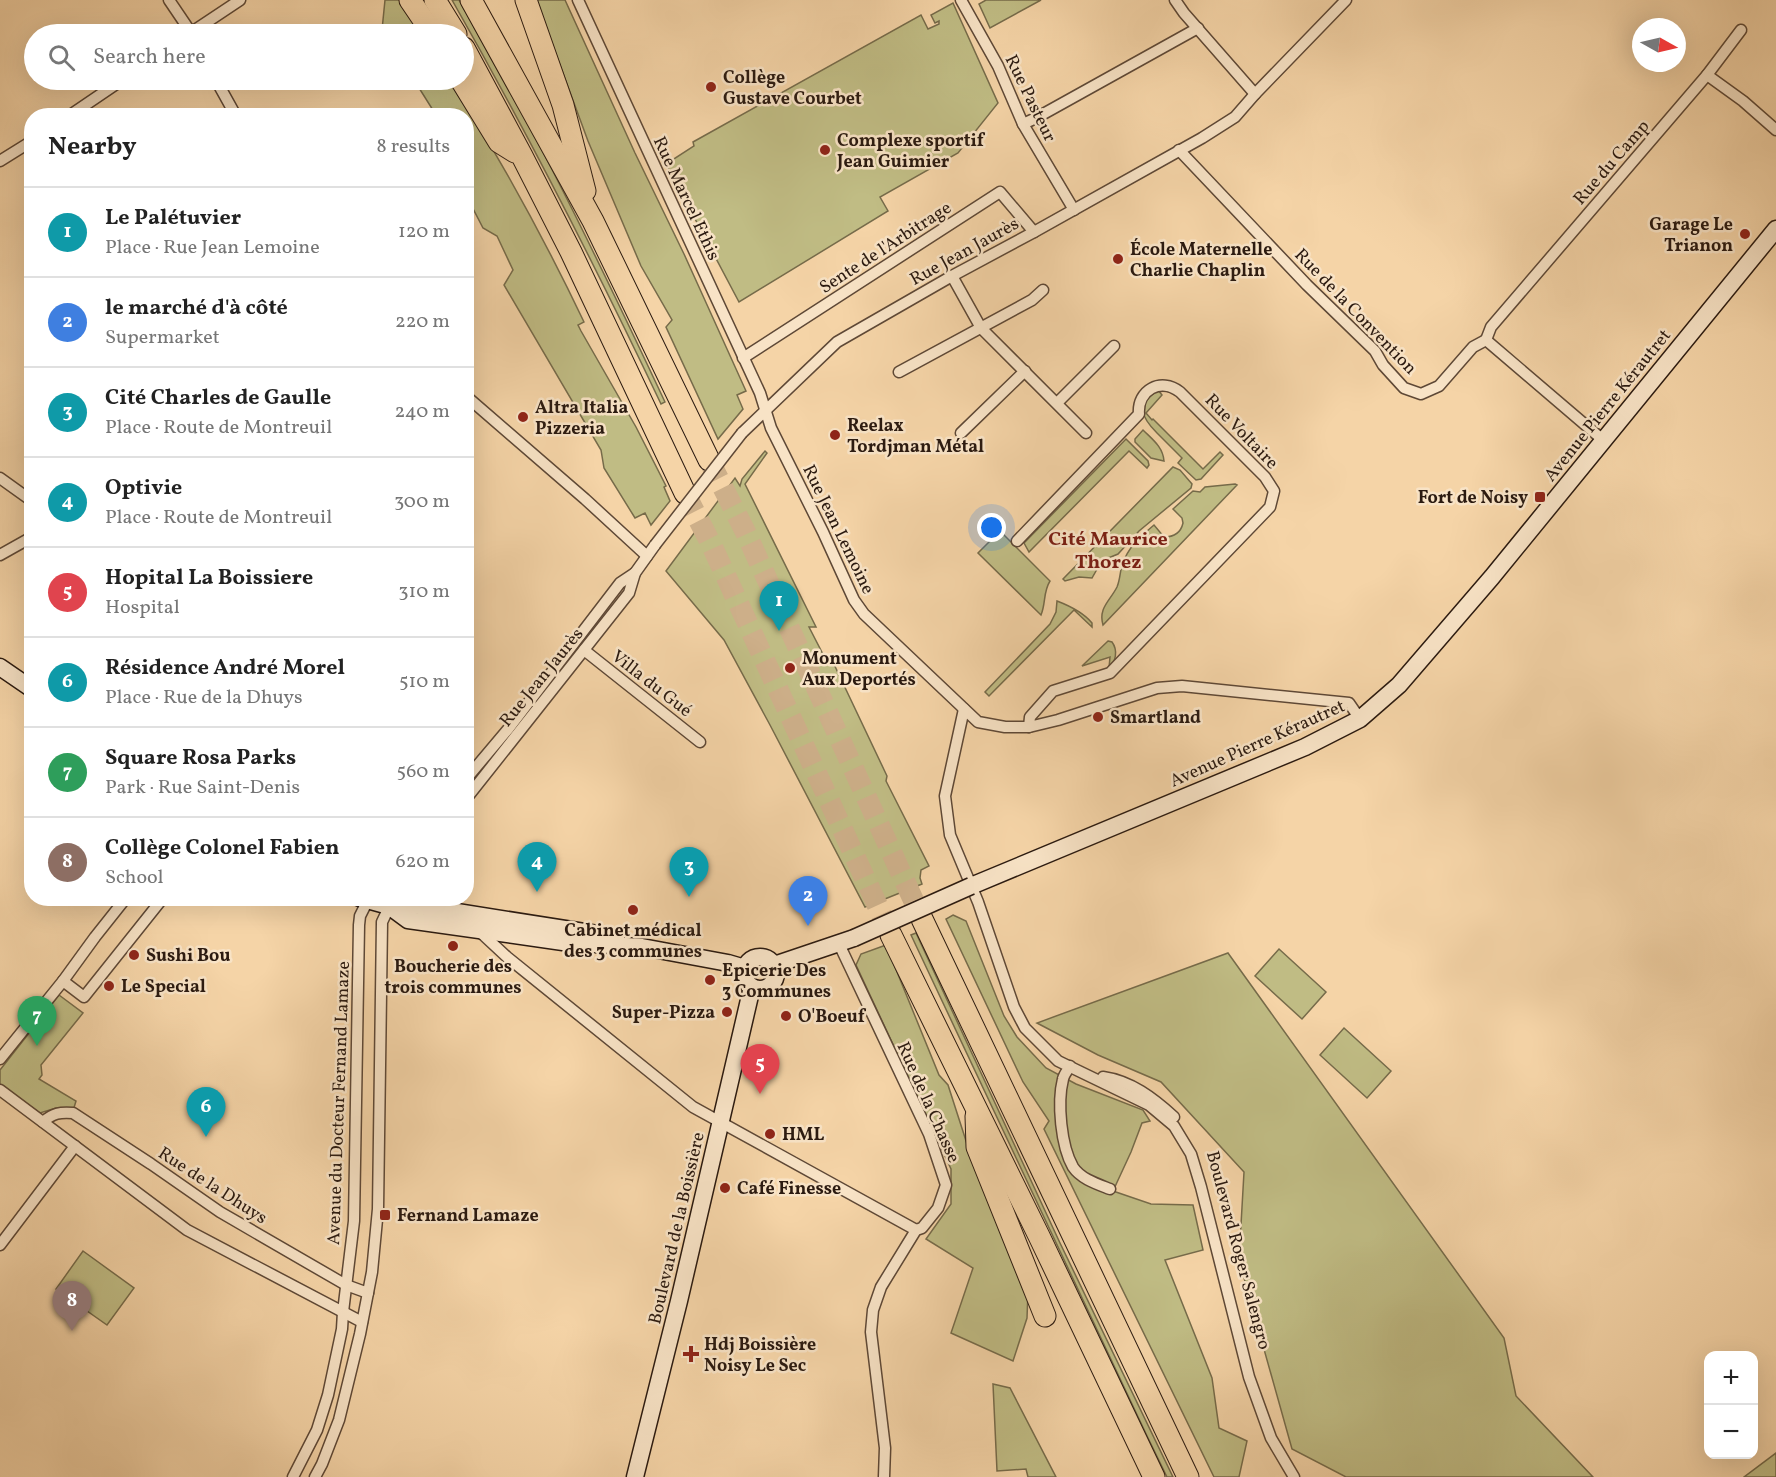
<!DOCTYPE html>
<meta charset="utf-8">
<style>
:root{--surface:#fff;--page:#f2f2f2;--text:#222;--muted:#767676;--line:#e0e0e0;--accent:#ea580c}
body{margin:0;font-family:Vollkorn,serif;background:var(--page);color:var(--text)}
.controls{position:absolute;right:18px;bottom:18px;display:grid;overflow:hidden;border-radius:12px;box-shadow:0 6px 24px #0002}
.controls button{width:54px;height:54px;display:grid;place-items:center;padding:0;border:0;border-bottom:2px solid var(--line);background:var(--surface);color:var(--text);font:30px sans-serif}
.compass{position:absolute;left:1632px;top:18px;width:54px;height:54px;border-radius:50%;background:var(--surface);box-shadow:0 6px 24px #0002;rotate:98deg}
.you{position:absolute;left:992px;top:528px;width:21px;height:21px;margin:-15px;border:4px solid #fff;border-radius:50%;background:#1a73e8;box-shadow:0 0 0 9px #1a73e833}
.badge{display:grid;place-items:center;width:39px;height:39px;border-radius:50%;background:var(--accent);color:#fff;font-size:20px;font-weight:700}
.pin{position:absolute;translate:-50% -50px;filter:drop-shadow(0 2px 3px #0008)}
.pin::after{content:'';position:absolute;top:32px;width:21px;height:18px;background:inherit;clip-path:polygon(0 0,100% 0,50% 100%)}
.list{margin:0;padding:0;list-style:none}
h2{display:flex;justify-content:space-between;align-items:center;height:78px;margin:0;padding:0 24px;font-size:26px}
h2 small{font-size:20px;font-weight:400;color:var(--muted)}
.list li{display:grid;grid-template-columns:39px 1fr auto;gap:18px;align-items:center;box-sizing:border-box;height:90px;padding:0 24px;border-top:2px solid var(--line)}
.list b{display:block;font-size:22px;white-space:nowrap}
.list p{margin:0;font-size:20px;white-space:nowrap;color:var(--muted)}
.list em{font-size:20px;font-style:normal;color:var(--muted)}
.icon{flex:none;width:33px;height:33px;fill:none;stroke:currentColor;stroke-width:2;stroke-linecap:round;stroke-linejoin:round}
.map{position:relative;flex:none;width:1776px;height:1477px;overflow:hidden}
.search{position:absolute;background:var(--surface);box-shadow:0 6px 24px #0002;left:24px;top:24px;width:450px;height:66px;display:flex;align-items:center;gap:15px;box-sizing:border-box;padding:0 21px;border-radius:33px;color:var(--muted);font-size:22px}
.panel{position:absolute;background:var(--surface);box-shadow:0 6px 24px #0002;left:24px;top:108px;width:450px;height:798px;border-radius:24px}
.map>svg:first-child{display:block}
.green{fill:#c0bc84;stroke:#766b4a;stroke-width:1.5}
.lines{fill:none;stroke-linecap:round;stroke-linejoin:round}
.motorway-tunnel{stroke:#cdaf89;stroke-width:21;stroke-dasharray:21 10;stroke-linecap:butt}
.minor-casing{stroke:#5e4836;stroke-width:13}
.secondary-casing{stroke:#2b1a10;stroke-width:19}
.motorway-casing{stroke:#2b1a10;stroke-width:23}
.minor{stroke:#f8e3c6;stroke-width:10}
.secondary{stroke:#f8e3c6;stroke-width:16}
.motorway{stroke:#f5d4a7;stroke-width:21}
.minor-bridge-casing{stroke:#5e4836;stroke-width:13;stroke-linecap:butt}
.secondary-bridge-casing{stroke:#2b1a10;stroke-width:19;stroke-linecap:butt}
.minor-bridge{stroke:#f8e3c6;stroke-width:10}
.secondary-bridge{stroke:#f8e3c6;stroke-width:16}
.poi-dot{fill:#8f2418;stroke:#f8e3c6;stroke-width:2}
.labels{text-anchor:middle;stroke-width:5;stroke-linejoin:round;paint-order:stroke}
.poi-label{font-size:18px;font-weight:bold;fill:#2b1a10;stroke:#f8e3c6;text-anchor:start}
.street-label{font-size:18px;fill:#2b1a10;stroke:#f8e3c6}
.neighbourhood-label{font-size:20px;font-weight:bold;fill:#7a1f14;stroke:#f8e3c6}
</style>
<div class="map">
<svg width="1776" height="1477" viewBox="0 0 1776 1477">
<rect width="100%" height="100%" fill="#f5d4a7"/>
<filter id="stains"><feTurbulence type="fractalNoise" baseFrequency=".00333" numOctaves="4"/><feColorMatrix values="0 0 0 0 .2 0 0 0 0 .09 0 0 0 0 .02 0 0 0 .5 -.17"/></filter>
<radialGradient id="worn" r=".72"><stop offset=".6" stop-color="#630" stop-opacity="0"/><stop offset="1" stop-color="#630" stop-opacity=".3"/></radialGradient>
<g class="green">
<polygon points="385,0 400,0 421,34 385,34 382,30"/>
<path d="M452,0H459C536,130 601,266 665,402L661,404C596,267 527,132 452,0Z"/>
<polygon points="536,0 565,0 635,153 684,254 746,391 737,395 743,409 718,439 666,327 672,320 641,266 588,141"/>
<polygon points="986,0 1041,0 990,28 979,4"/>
<polygon points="953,3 998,103 958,153 880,197 888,211 739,302 666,164 694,146 693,142 921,15 928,29 939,24 939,21 935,23 931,15"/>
<path d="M414,80H451C500,158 544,238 584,322L578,325L581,331L636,427L666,486L664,487L670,501L651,525L645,513L635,518L604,468L601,450L504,285L513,270L497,236L483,228L467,197L466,116L436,115Z"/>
<path d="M1158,390L1162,395L1146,413L1152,420L1153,419L1203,469L1220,452L1223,455L1201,479L1196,480L1178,463L1182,458C1174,450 1166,442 1157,433C1141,417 1136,406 1158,390Z"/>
<path d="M1143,430C1153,440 1163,447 1164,461L1151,458L1135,442V439Z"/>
<polygon points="1126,439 1148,461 1149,465 1147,468 1129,451 1029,552 1024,543"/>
<polygon points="765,451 767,453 745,484 816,627 809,627 827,662 831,658 887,776 886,781 929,866 921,870 920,878 922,884 865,907 770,725 724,640 666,571 735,478 740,486 742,479"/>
<polygon points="1173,467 1180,470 1192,484 1191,488 1139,531 1118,554 1106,559 1100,564 1092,578 1079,577 1065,581 1063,579"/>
<path d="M1235,484L1237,485L1103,625C1098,608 1110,601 1117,587C1120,580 1120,572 1122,565C1128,547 1140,537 1154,525L1164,537C1175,537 1181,532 1183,523L1182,518L1173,509L1193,491L1200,492L1205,487Z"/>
<path d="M1000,531L1050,581C1043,592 1046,603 1041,615L978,553Z"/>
<path d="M1057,601C1070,606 1083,612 1092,623V627L1074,610L989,696L985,692L1050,624L1056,612Z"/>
<path d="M1108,641L1112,642C1118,650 1116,662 1109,668L1110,657L1082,666Z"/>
<polygon points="953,915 966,921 1004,1016 1017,1037 1046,1068 1076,1084 1143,1110 1150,1121 1142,1123 1131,1152 1113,1191 1151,1204 1193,1205 1203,1250 1165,1260 1212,1378 1219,1428 1247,1441 1239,1477 1214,1477 1044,1129 1049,1121 1023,1082 946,919"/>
<polygon points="916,933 1060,1243 1173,1477 1167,1477 1148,1438 911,935"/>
<polygon points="886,945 939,1075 948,1085 968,1147 1028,1291 1027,1318 1013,1361 951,1333 973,1268 926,1239 951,1204 951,1169 856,965 861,954"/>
<polygon points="1279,949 1326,992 1302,1019 1255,976"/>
<polygon points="1228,953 1504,1338 1516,1396 1593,1477 1346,1477 1292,1449 1239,1260 1244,1172 1161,1082 1098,1055 1037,1023"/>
<polygon points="59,995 83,1013 41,1065 42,1075 39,1079 76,1101 73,1111 56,1108 40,1113 0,1086 0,1070"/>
<polygon points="1344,1028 1391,1071 1367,1098 1320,1055"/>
<polygon points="83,1251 134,1288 107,1325 56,1289"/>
<polygon points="993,1384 1010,1388 1056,1477 1028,1477 1026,1469 997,1471"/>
<polygon points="1776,1453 1776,1477 1744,1477"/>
</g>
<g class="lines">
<g class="motorway-tunnel">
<polyline points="709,460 745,531 922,919"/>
<polyline points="685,493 712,546 891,935"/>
</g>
<defs>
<g id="minor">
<polyline points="169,0 192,34"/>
<polyline points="578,0 760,393 771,428 823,532 854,600 864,614 978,722 1005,727 1029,727 1058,720 1157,688 1182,686 1349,703 1360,719"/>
<polyline points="961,0 998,66 1023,124 1074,210"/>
<polyline points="1175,0 1184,13 1255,94"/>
<polyline points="189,34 240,0"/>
<polyline points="1707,75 1741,30"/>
<polyline points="216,80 236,116"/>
<polyline points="69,116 122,80"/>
<polyline points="1023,124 1036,118 1198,28"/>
<polyline points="1179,150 1307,285 1375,351 1383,365 1404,388 1421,394 1439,386 1473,347 1486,340"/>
<polyline points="0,161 32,141"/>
<polyline points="952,276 981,328 1086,433"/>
<polyline points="1486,340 1491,327 1707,75 1743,101 1776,130"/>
<polyline points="1486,340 1603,440"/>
<polyline points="743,358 1000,192 1034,232"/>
<polyline points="899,372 1032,300 1043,290"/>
<polyline points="466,396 585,499 647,556"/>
<polyline points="1057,403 1114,346"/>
<polyline points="742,433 837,342 952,276 1034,232 1202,138 1235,117 1255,94 1346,0"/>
<polyline points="961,433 1025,371"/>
<polyline points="0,478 32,501"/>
<path d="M1017,541L1139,414C1137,390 1161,377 1180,392L1265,477L1274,491L1270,507L1110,673L1053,691L1030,717L1029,727"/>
<polyline points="0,555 32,537"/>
<polyline points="584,650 700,742"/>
<polyline points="964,709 945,796 950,835 978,902 1014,1007 1025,1028 1058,1061 1149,1105 1174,1126 1191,1154 1201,1187 1249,1377 1271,1438 1294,1477"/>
<polyline points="466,779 509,728 620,583 635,573"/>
<polyline points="466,799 629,593 635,573 655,545"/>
<polyline points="478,930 507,957 693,1107 916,1230"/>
<polyline points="839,944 929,1134 946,1185 938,1208 922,1228 916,1230 881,1287 873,1310 871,1332 885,1448 884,1477"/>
<polyline points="63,981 84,997 163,898"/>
<polyline points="0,1059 63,981 95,937 126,898"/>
<path d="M1070,1066C1068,1070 1064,1074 1063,1079C1057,1103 1061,1146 1073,1167C1081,1179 1097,1184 1110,1189"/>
<path d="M1103,1077C1131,1081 1153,1098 1174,1117"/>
<polyline points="0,1090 187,1230 362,1322"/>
<path d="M43,1122C53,1113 60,1112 73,1113L151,1164L220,1212L346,1285L368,1293"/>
<polyline points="0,1245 75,1146"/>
<polyline points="293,1477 317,1430 328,1395 342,1329 343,1312 354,1221 359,925 360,916 369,898"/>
<polyline points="315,1477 322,1464 339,1420 360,1334 372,1272 378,1209 382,922 392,901"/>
</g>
<g id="secondary">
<polyline points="0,667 32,689"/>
<polyline points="971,886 1305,747 1360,719 1399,685 1492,577 1776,229"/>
<polyline points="360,898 389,906 413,905 616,937"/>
<polyline points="389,906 408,920 563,942 642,947 728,963 745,968"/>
<circle cx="760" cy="973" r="16"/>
<polyline points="774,965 854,938"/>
<polyline points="635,1477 679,1301 752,987"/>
</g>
<g id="motorway">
<polyline points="410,0 433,34"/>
<polyline points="435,0 456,34"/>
<polyline points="471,0 593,221 709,460"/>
<polyline points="526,0 563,105 585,191"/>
<polyline points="464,48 522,156 571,252 685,493"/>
<polyline points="461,80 499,142 515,152"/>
<polyline points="922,919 1188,1477"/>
<polyline points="891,935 1039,1236 1154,1477"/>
<polyline points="976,1116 977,1147 1045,1316"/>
</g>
</defs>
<use href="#minor" class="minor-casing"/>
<use href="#secondary" class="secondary-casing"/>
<use href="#motorway" class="motorway-casing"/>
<use href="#minor" class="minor"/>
<use href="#secondary" class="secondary"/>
<use href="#motorway" class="motorway"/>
<defs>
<polyline id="minor-bridge" points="655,545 742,433"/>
<polyline id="secondary-bridge" points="854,938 971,886"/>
</defs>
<use href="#minor-bridge" class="minor-bridge-casing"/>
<use href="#secondary-bridge" class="secondary-bridge-casing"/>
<use href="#minor-bridge" class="minor-bridge"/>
<use href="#secondary-bridge" class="secondary-bridge"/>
</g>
<g class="poi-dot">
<circle cx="711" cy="87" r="6"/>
<circle cx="825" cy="150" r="6"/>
<circle cx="1745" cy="234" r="6"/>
<circle cx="1118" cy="259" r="6"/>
<circle cx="523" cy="417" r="6"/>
<circle cx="835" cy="435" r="6"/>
<rect x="1534" y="491" width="12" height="12" rx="3"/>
<circle cx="790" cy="668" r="6"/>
<circle cx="1098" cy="717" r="6"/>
<circle cx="633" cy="910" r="6"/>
<circle cx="453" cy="946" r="6"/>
<circle cx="134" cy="955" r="6"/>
<circle cx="710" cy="980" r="6"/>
<circle cx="109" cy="986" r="6"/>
<circle cx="727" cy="1012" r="6"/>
<circle cx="786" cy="1016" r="6"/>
<circle cx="770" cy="1134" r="6"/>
<circle cx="725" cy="1188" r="6"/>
<rect x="379" y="1209" width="12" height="12" rx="3"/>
<path d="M688 1345h6v6h6v6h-6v6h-6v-6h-6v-6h6z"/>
</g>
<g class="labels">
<g class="poi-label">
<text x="723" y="83">Collège<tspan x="723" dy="21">Gustave Courbet</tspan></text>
<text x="837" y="146">Complexe sportif<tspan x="837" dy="21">Jean Guimier</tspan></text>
<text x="1733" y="230" text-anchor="end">Garage Le<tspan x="1733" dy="21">Trianon</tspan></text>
<text x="1130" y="255">École Maternelle<tspan x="1130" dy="21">Charlie Chaplin</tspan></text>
<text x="535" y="413">Altra Italia<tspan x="535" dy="21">Pizzeria</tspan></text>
<text x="847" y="431">Reelax<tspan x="847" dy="21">Tordjman Métal</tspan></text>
<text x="1528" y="503" text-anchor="end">Fort de Noisy</text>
<text x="802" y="664">Monument<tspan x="802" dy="21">Aux Deportés</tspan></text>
<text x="1110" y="723">Smartland</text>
<text x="633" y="936" text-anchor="middle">Cabinet médical<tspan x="633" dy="21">des 3 communes</tspan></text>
<text x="146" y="961">Sushi Bou</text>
<text x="453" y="972" text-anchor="middle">Boucherie des<tspan x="453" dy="21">trois communes</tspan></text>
<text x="722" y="976">Epicerie Des<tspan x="722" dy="21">3 Communes</tspan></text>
<text x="121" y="992">Le Special</text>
<text x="715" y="1018" text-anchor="end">Super-Pizza</text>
<text x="798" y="1022">O'Boeuf</text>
<text x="782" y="1140">HML</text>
<text x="737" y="1194">Café Finesse</text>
<text x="397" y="1221">Fernand Lamaze</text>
<text x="704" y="1350">Hdj Boissière<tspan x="704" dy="21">Noisy Le Sec</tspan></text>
</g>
<g class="street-label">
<text transform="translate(1031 98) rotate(64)" y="6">Rue Pasteur</text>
<text transform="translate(1611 162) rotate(-49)" y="6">Rue du Camp</text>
<text transform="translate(687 198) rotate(65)" y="6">Rue Marcel Ethis</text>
<text transform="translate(885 247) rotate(-33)" y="6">Sente de l'Arbitrage</text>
<text transform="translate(964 251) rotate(-29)" y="6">Rue Jean Jaurès</text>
<text transform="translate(1356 311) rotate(46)" y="6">Rue de la Convention</text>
<text transform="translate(1607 405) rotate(-51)" y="6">Avenue Pierre Kérautret</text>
<text transform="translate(1242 431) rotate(46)" y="6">Rue Voltaire</text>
<text transform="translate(839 529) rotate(64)" y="6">Rue Jean Lemoine</text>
<text transform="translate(541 677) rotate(-51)" y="6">Rue Jean Jaurès</text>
<text transform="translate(652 683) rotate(38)" y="6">Villa du Gué</text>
<text transform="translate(1257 743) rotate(-24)" y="6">Avenue Pierre Kérautret</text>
<text transform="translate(929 1102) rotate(66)" y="6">Rue de la Chasse</text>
<text transform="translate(338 1103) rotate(-88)" y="6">Avenue du Docteur Fernand Lamaze</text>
<text transform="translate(213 1185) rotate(33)" y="6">Rue de la Dhuys</text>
<text transform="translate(676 1228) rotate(-77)" y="6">Boulevard de la Boissière</text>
<text transform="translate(1239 1250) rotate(75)" y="6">Boulevard Roger Salengro</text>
</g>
<g class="neighbourhood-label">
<text x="1108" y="545">Cité Maurice<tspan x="1108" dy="23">Thorez</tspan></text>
</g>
</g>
<rect width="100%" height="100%" filter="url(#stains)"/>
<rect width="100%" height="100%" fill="url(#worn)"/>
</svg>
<div class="controls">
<button>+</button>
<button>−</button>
</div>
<svg class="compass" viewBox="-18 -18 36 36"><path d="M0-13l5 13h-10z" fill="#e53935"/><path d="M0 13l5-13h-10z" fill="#767676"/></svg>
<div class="you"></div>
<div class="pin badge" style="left:779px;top:631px;background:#0f9aa8">1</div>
<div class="pin badge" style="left:808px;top:926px;background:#3f7fe0">2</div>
<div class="pin badge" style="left:689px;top:897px;background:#0f9aa8">3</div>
<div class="pin badge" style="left:537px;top:892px;background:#0f9aa8">4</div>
<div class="pin badge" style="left:760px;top:1094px;background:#e0444e">5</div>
<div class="pin badge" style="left:206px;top:1137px;background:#0f9aa8">6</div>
<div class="pin badge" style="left:37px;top:1046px;background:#2e9e5b">7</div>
<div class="pin badge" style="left:72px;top:1331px;background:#8d6e63">8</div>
<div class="search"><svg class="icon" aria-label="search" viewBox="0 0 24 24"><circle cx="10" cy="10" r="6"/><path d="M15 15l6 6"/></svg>Search here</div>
<section class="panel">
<h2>Nearby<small>8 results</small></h2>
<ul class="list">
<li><span class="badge" style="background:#0f9aa8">1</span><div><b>Le Palétuvier</b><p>Place · Rue Jean Lemoine</p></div><em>120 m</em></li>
<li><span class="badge" style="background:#3f7fe0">2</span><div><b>le marché d'à côté</b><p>Supermarket</p></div><em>220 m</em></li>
<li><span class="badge" style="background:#0f9aa8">3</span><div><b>Cité Charles de Gaulle</b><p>Place · Route de Montreuil</p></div><em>240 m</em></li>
<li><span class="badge" style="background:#0f9aa8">4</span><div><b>Optivie</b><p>Place · Route de Montreuil</p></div><em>300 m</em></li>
<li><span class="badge" style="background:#e0444e">5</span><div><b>Hopital La Boissiere</b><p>Hospital</p></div><em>310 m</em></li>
<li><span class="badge" style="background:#0f9aa8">6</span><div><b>Résidence André Morel</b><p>Place · Rue de la Dhuys</p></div><em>510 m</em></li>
<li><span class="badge" style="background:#2e9e5b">7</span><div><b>Square Rosa Parks</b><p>Park · Rue Saint-Denis</p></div><em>560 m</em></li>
<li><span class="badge" style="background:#8d6e63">8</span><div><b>Collège Colonel Fabien</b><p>School</p></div><em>620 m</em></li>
</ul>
</section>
</div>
